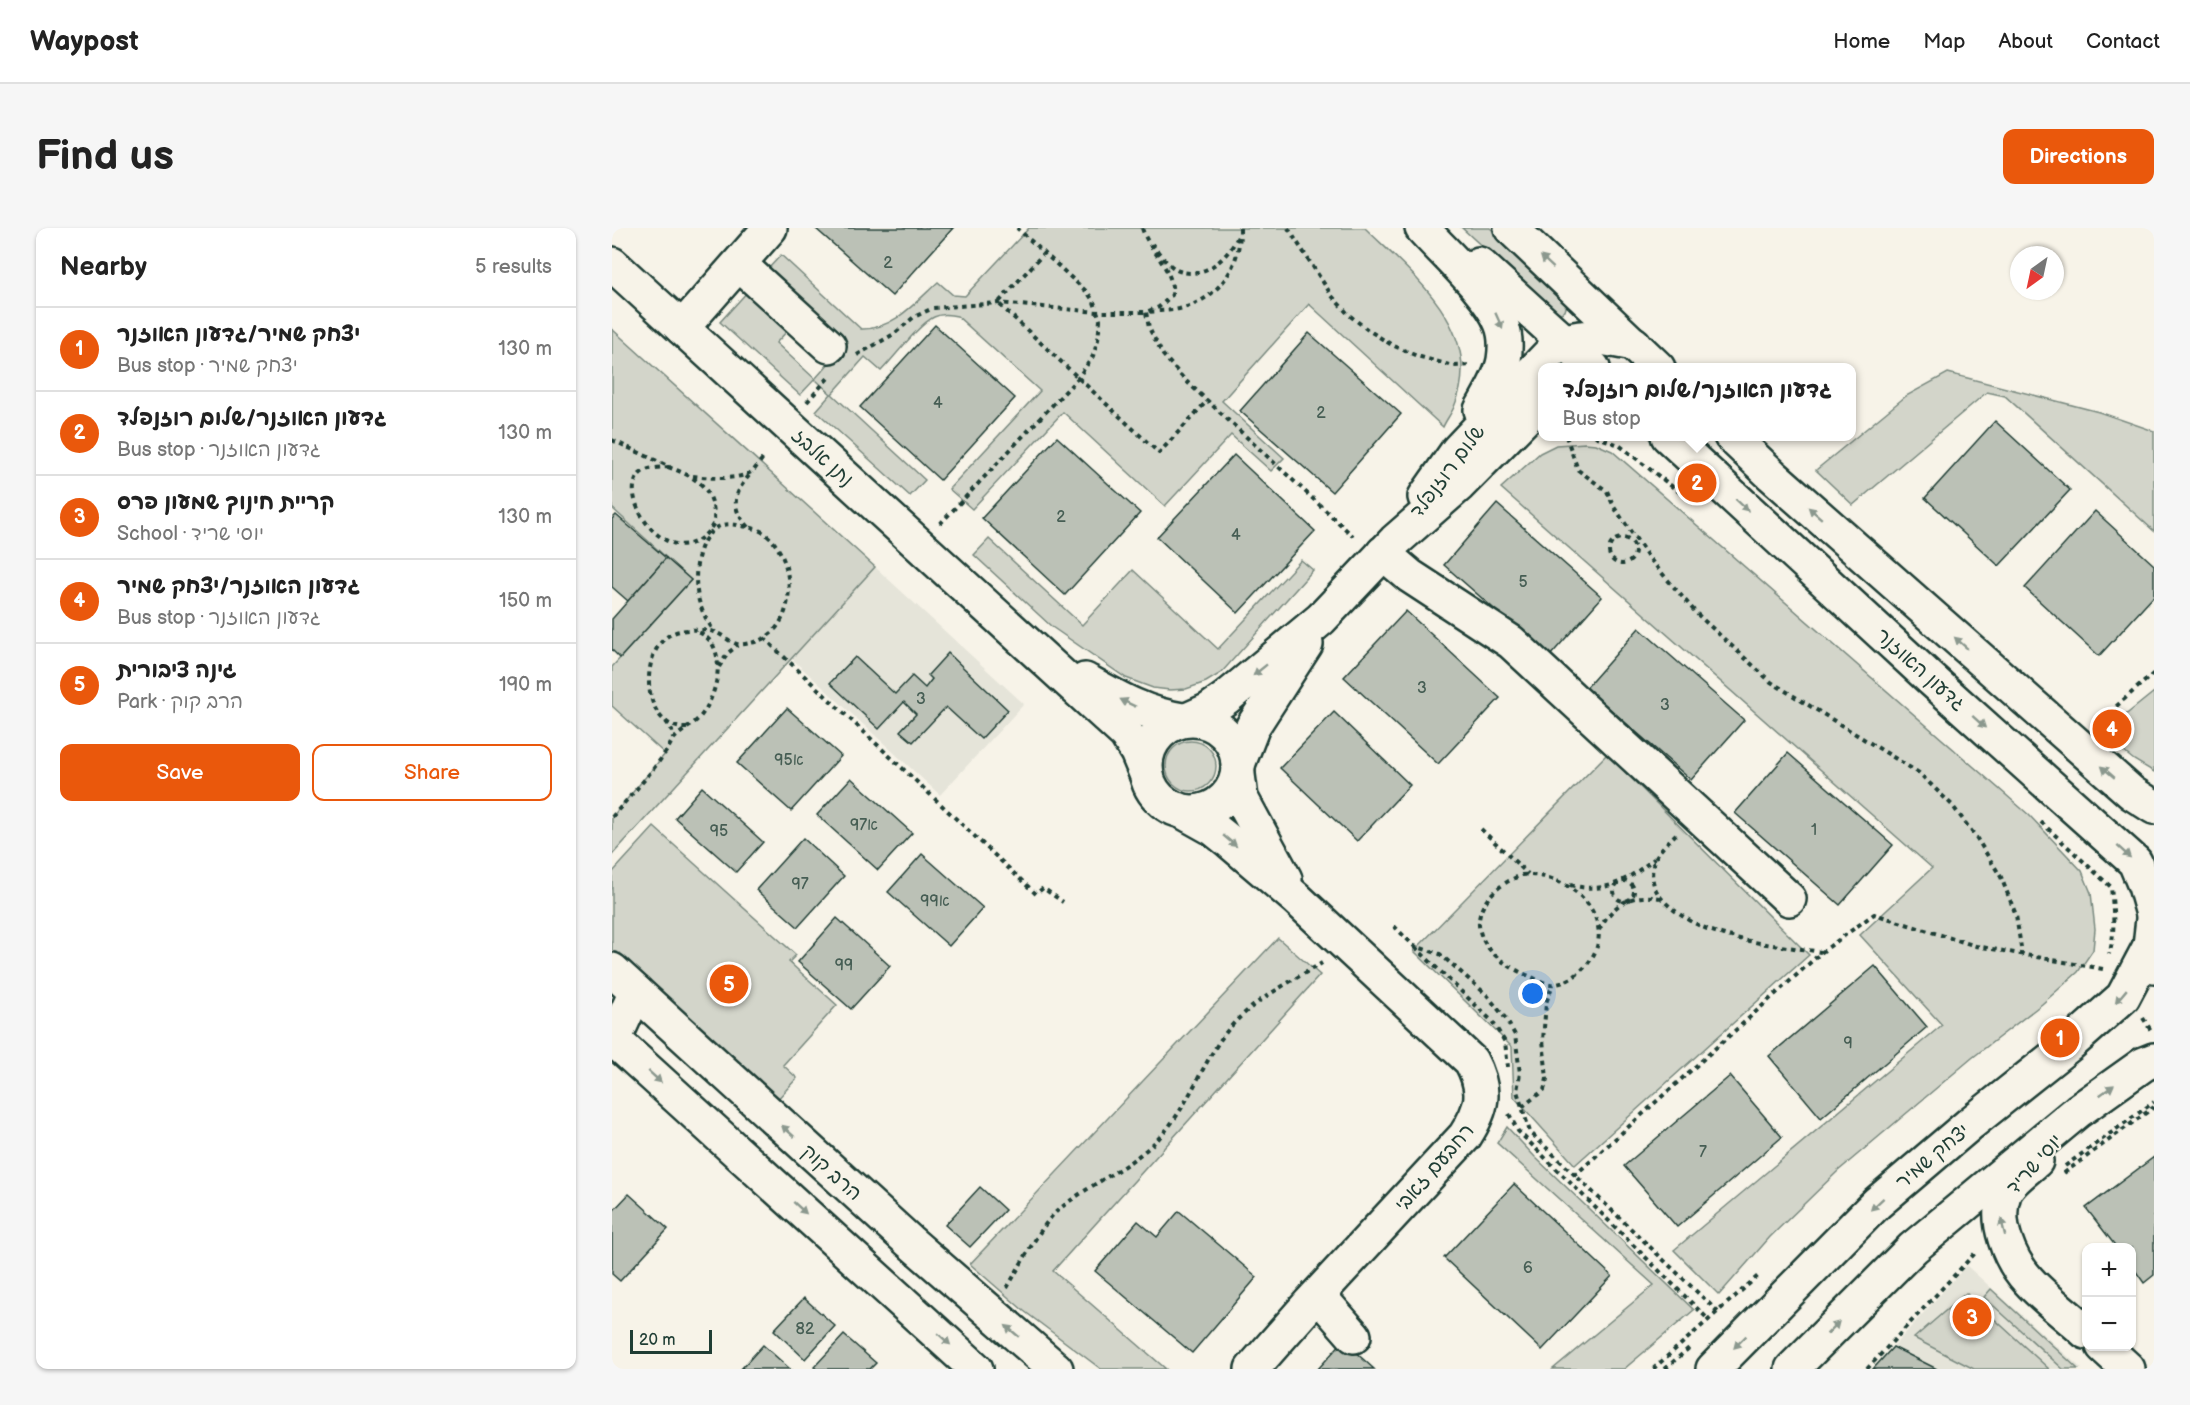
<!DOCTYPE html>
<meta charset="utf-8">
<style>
:root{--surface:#fff;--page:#f6f6f6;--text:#222;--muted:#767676;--line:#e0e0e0;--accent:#ea580c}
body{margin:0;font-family:"Balsamiq Sans","Playpen Sans Hebrew",sans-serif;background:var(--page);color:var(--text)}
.controls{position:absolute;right:18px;bottom:18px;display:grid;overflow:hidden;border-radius:12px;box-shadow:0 2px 4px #0004}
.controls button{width:54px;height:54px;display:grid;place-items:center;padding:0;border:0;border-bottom:2px solid var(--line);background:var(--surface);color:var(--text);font:30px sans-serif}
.compass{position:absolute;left:1398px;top:18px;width:54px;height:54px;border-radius:50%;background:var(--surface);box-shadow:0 2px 4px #0004;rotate:213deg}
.scale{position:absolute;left:18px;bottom:15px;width:82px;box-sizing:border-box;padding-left:6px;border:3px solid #1f3d34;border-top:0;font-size:16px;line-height:21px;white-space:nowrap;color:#1f3d34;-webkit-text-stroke:4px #f7f3e8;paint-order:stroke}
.you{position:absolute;left:921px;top:766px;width:21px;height:21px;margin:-15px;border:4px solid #fff;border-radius:50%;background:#1a73e8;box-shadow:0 0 0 9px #1a73e833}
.badge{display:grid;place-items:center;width:39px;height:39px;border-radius:50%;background:var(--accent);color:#fff;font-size:20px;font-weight:700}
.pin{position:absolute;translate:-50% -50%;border:3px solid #fff;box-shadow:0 2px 6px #0006}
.popup{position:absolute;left:926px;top:135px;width:318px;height:78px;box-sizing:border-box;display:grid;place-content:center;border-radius:12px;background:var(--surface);filter:drop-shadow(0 2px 4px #0005);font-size:20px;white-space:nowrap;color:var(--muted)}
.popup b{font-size:22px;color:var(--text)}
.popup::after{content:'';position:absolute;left:50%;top:100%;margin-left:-12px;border:12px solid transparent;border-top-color:var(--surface)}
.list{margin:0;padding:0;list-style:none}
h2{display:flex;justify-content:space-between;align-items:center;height:78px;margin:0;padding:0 24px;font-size:26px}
h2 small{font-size:20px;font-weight:400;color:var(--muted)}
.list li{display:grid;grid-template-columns:39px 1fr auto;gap:18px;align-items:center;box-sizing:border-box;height:84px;padding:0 24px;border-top:2px solid var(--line)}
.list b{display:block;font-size:22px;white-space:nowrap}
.list p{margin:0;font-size:20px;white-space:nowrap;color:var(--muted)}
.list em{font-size:20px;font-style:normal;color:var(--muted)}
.actions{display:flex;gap:12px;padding:18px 24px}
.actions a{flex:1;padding:14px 0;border:2px solid var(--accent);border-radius:12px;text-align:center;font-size:21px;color:var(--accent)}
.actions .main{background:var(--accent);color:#fff}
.map{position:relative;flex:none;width:1542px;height:1141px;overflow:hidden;border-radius:12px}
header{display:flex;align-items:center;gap:36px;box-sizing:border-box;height:84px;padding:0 30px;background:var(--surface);border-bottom:2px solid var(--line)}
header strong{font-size:28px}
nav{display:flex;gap:33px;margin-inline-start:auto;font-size:21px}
.intro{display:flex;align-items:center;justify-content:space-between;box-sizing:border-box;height:144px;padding:0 36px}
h1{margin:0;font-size:42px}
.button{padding:15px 27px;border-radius:12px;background:var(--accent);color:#fff;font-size:21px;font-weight:700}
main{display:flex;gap:36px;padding:0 36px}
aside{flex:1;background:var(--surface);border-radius:12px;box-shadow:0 2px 4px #0004}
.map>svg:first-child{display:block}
.built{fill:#e5e4d9}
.green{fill:#d3d5ca;stroke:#79897f;stroke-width:1.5}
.building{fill:#bbc1b6;stroke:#1f3d34;stroke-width:1.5}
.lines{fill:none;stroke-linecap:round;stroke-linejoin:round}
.minor-casing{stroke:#1f3d34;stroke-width:38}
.major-casing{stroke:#1f3d34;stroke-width:38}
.path{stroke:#1f3d34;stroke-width:4;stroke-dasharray:4.5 4.5;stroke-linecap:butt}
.minor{stroke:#f7f3e8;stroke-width:33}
.major{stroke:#f7f3e8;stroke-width:33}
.oneway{fill:#8b988e}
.labels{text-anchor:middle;stroke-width:5;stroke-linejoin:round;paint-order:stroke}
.number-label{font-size:16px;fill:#465e54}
.street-label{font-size:20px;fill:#1f3d34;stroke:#f7f3e8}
</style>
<header>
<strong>Waypost</strong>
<nav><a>Home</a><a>Map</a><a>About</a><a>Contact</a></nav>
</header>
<div class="intro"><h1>Find us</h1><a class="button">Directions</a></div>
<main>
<aside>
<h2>Nearby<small>5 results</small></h2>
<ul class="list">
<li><span class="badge">1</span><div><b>יצחק שמיר/גדעון האוזנר</b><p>Bus stop · יצחק שמיר</p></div><em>130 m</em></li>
<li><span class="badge">2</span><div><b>גדעון האוזנר/שלום רוזנפלד</b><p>Bus stop · גדעון האוזנר</p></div><em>130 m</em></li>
<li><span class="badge">3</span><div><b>קריית חינוך שמעון פרס</b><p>School · יוסי שריד</p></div><em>130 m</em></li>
<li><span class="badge">4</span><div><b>גדעון האוזנר/יצחק שמיר</b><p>Bus stop · גדעון האוזנר</p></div><em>150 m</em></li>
<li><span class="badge">5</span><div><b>גינה ציבורית</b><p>Park · הרב קוק</p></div><em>190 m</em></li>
</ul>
<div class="actions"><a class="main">Save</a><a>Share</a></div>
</aside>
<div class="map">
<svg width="1542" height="1141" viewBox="0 0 1542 1141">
<rect width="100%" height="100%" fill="#f7f3e8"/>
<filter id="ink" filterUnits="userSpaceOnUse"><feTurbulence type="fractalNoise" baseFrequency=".0167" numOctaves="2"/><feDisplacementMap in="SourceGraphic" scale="12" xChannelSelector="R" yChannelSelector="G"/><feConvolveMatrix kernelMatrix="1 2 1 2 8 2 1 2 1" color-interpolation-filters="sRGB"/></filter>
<g filter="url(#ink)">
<g class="built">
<polygon points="263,339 412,476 328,567 179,430"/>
<polygon points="1354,1038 1356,1039 1470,1141 1261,1141"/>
</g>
<g class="green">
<path d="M417,0H753C800,46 875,104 842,179C839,186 834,192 831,199L697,76L610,173L672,230L659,243L619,207L553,278L451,184L360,281L337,261L428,163L345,88C337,86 330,85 322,89C307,96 282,130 269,143L253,129L220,166L313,252L298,268L204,183L219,166L203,151L188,167L108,94L137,62L178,100L164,115L203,151L236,114L156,41L169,27L249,101C281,102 304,74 326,54L341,67L353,68Z"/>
<polygon points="850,0 878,0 952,66 955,76 953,83 949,85 938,81"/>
<polygon points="0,101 263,339 0,627 0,589 53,526 0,478 0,439 79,352 0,280"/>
<polygon points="1336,145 1487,184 1542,203 1542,303 1393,168 1375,164 1241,277 1204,242 1294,168"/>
<polygon points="973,215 984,216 1000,223 1417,587 1470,643 1479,665 1483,701 1481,722 1466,744 1430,776 1360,830 1226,943 1158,1009 1107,1067 1062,1022 1330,797 1248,707 1320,640 889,260 928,225 944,217"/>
<polygon points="377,311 470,397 521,342 606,421 689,332 701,342 609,445 594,454 574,461 558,462 541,460 514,450 440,399 362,327"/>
<polygon points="1542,464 1542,544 1522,532 1490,506"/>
<circle cx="579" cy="538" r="25"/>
<polygon points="995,526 1197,727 963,937 902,869 900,819 802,723"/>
<polygon points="42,599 184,727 177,734 225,777 171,837 185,850 163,874 0,726 0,645"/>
<polygon points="666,710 708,747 441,1043 554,1141 489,1141 412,1083 358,1036"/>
<polygon points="895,899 923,929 1082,1082 1012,1141 941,1141 1042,1057 885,915"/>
<polygon points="1379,1061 1466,1141 1451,1141 1372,1069"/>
<polygon points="1354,1065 1437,1141 1362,1141 1302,1110"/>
</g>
<g class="building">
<polygon points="203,0 341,0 280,68"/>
<polygon points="323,97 403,170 328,252 248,179"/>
<polygon points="697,105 789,186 720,264 628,183"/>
<polygon points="1383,193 1458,262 1387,338 1313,270"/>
<polygon points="445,209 528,285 453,367 370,290"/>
<polygon points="622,227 703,303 626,385 545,309"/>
<polygon points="885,276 990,369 937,429 832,337"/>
<polygon points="1483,283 1542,337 1542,368 1487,428 1413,360"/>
<polygon points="4,287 54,330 16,373 0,359 0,291"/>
<polygon points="54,330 79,352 8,430 0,422 0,391"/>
<polygon points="794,383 888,470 826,536 732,449"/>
<polygon points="1027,400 1132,492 1079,552 974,460"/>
<polygon points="336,425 396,482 369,511 334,479 301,514 288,503 304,486 292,474 267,501 218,455 243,429 283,466 300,448 313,460 320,451 316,447"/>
<polygon points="175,480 229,528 179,583 125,535"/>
<polygon points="722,484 798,557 745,613 668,540"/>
<polygon points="1176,525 1281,617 1228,677 1123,585"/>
<polygon points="239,550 300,605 266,642 205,587"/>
<polygon points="90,559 151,614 124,644 63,590"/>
<polygon points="191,610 232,648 186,699 144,662"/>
<polygon points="310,626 371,680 337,718 276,664"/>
<polygon points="225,690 278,738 239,781 186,734"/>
<polygon points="1263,738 1315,799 1209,890 1157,828"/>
<polygon points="1118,848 1170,909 1065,999 1012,938"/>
<polygon points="1542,929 1542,1047 1532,1055 1520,1038 1520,1020 1505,1020 1474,980"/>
<polygon points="902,956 1000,1048 930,1122 832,1030"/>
<polygon points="368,959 393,982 358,1019 333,997"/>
<polygon points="17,966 56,1001 8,1053 0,1046 0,984"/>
<polygon points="567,983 645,1049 580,1125 483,1043 526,993 545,1009"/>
<polygon points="192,1070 223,1098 193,1131 162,1102"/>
<polygon points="232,1107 264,1135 258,1141 205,1141 202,1139"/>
<polygon points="731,1113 762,1141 706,1141"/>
<polygon points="151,1117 178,1141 129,1141"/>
<polygon points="1281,1119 1325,1141 1261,1141"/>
</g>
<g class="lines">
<defs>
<g id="minor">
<path d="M810,0C832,25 878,66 889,95C894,107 894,119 892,132C889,149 878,166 869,182"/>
<polyline points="899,0 1046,140"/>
<polyline points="0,36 514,506 525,524 535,548"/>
<polyline points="127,36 217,118"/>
<polyline points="867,36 981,140"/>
<polyline points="70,100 158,0"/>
<polyline points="1056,208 1320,452 1523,634 1533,658 1541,686"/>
<polyline points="1119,208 1160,247 1520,565 1542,579"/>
<path d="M813,269L846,222L944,119C967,103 996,111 1022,116"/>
<polyline points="771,325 798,348 899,414 1177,671"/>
<path d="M473,452C505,470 534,487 571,492"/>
<polyline points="577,491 597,482 614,470 709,391 783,313 847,257 930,173"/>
<circle cx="580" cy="538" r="46"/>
<polyline points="627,534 641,498 694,416"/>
<polyline points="626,547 629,570 673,651"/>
<path d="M568,582L602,601L617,613L685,671L859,833C875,863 871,880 853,908L698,1075L640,1141"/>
<polyline points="0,816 24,764"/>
<path d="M1424,933C1414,942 1397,953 1392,966C1382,994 1397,1031 1416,1052C1433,1071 1455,1087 1474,1104"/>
<polyline points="706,1067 742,1108"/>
<polyline points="1491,1118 1516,1141"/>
</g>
<g id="major">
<polyline points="1542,739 1538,718 1542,682"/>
<polyline points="0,742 297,1013 444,1141"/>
<polyline points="0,810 364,1141"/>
<polyline points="1101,1141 1265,975 1359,895 1457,817 1511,769 1538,718"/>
<polyline points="1180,1141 1301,1020 1466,883 1532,836 1542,832"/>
</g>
</defs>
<use href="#minor" class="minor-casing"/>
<use href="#major" class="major-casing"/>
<g class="path">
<path d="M628,0C629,39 606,72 567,81C556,83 545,83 534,84L537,100L551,127L572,151L741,308"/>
<polyline points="676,0 720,68 737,87 756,102 780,117 805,128 841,138 860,137"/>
<path d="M540,16C547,25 556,38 567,43C593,52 618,28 627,6"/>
<polyline points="433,24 386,75 547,225 594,174"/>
<path d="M245,127L282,106L302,89L321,80L386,75L486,84H534L547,79L560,67C563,41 537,24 530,0"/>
<polyline points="195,174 218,148"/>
<polyline points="954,208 966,242 995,263 1002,279 1037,330 1085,386 1159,454 1307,545 1340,577 1364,609 1389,649 1404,687 1410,726"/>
<polyline points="983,208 1007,217 1076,271"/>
<polyline points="0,212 58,239"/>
<path d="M56,239C85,249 104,261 102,295C65,357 0,269 29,245C37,239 46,240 56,239Z"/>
<path d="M81,248C97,250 130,253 142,242C145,238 148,234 151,230"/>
<polyline points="328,296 466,150 481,128 486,112 488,92 482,74 476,65 405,0"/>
<path d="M136,299C116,277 123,264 140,244"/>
<circle cx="1010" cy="323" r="13"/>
<polyline points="152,410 424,666 431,660 451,674"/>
<polyline points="107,439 116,425 126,417"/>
<polyline points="54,493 60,503 61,511"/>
<polyline points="1484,496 1542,445"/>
<path d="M75,500C26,502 25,411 68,403C78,401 96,401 105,405C112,408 118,414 125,416C129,417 134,416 138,415C187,407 187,330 152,305C145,300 133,299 125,297C89,290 81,337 85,363C87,379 94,392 103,404"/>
<path d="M0,589C18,568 38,547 53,525C56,521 58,517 60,513C69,502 83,497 91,485C106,464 117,417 86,404"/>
<path d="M1429,594L1499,659C1501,680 1504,706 1497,726"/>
<polyline points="869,601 916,646"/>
<path d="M1064,606C1057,613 1047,622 1043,631C1037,647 1041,662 1052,673C1093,714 1155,715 1209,724"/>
<path d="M910,647C966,643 1018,705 964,747C957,752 948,757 939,756C932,755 924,751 917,748C903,742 890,735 879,723C851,692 876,659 910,647Z"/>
<circle cx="1012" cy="663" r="10"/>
<path d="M958,657C995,666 1014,653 1043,630"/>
<polyline points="782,698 802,718 828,726 875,767 894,791 903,807 908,845 905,863 918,904 1106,1084"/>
<path d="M987,702C1001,676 1018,665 1048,670"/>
<polyline points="803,719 880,793 893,814 896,839"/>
<polyline points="1531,790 1540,804"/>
<polyline points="910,879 932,862 935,851 931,812 934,775 941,756"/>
<polyline points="897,886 906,903 1098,1093"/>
<polyline points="1453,938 1542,874"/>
<polyline points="1452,945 1542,879"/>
<polyline points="962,948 1210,724 1262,686 1364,718 1491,741"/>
<path d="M395,1060C407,1040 428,999 444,984C476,956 517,941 547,910C573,883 586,846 607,814C632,776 672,758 710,735"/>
<polyline points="1041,1141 1146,1048"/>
<polyline points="1053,1141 1077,1120"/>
<polyline points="1255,1141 1365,1023"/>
</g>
<use href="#minor" class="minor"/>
<use href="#major" class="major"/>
</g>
<defs><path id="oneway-solid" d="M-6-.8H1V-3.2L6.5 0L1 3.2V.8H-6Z" transform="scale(1.5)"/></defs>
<g class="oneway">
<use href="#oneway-solid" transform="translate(935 34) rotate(-137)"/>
<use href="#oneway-solid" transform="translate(887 93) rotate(66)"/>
<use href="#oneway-solid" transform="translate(1130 277) rotate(43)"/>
<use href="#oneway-solid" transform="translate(1203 285) rotate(-139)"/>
<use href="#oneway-solid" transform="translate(1349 415) rotate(-139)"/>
<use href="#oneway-solid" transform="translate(648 442) rotate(141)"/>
<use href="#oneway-solid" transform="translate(516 475) rotate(-154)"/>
<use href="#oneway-solid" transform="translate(1367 494) rotate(42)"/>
<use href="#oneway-solid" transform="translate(1496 544) rotate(-139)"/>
<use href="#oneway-solid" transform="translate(618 613) rotate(40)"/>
<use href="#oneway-solid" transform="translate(1512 624) rotate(42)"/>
<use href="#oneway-solid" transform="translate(1509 768) rotate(130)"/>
<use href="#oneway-solid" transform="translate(43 849) rotate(42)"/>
<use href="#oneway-solid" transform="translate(1495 862) rotate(-36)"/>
<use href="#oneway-solid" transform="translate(176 903) rotate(-138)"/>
<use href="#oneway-solid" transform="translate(1265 976) rotate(137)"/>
<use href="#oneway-solid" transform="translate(188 980) rotate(42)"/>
<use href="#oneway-solid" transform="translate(1391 999) rotate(-104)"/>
<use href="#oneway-solid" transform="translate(1221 1100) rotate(-45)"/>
<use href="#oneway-solid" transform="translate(400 1103) rotate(-140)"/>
<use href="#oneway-solid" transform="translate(332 1111) rotate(42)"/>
<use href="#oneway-solid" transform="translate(1128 1114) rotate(135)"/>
</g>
</g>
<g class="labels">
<g class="number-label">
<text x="276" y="40">2</text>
<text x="326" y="180">4</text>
<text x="709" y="190">2</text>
<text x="449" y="294">2</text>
<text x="624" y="312">4</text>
<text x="911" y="359">5</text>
<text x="810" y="465">3</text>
<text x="309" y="476">3</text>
<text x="1053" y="482">3</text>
<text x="177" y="537">95א</text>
<text x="252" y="602">97א</text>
<text x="1202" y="607">1</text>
<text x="107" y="608">95</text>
<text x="188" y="661">97</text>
<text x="323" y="678">99א</text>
<text x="232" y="742">99</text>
<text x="1236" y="820">9</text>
<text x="1091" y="929">7</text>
<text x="916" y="1045">6</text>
<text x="193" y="1106">82</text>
</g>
<g class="street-label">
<text transform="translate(211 229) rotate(42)" y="7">נתן אלבז</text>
<text transform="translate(835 243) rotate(-53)" y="7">שלום רוזנפלד</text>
<text transform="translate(1309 441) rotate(42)" y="7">גדעון האוזנר</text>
<text transform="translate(1320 928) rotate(-40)" y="7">יצחק שמיר</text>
<text transform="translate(1422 936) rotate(-48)" y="7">יוסי שריד</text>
<text transform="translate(822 939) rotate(-49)" y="7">רחבעם זאבי</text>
<text transform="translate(220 944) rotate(42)" y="7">הרב קוק</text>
</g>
</g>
</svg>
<div class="controls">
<button>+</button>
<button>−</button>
</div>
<svg class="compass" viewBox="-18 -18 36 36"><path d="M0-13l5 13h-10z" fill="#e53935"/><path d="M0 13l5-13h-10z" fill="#767676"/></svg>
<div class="scale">20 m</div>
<div class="you"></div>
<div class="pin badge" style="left:1448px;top:810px">1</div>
<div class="pin badge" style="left:1085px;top:255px">2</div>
<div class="popup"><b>גדעון האוזנר/שלום רוזנפלד</b>Bus stop</div>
<div class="pin badge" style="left:1360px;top:1089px">3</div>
<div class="pin badge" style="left:1500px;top:501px">4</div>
<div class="pin badge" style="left:117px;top:756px">5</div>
</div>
</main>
